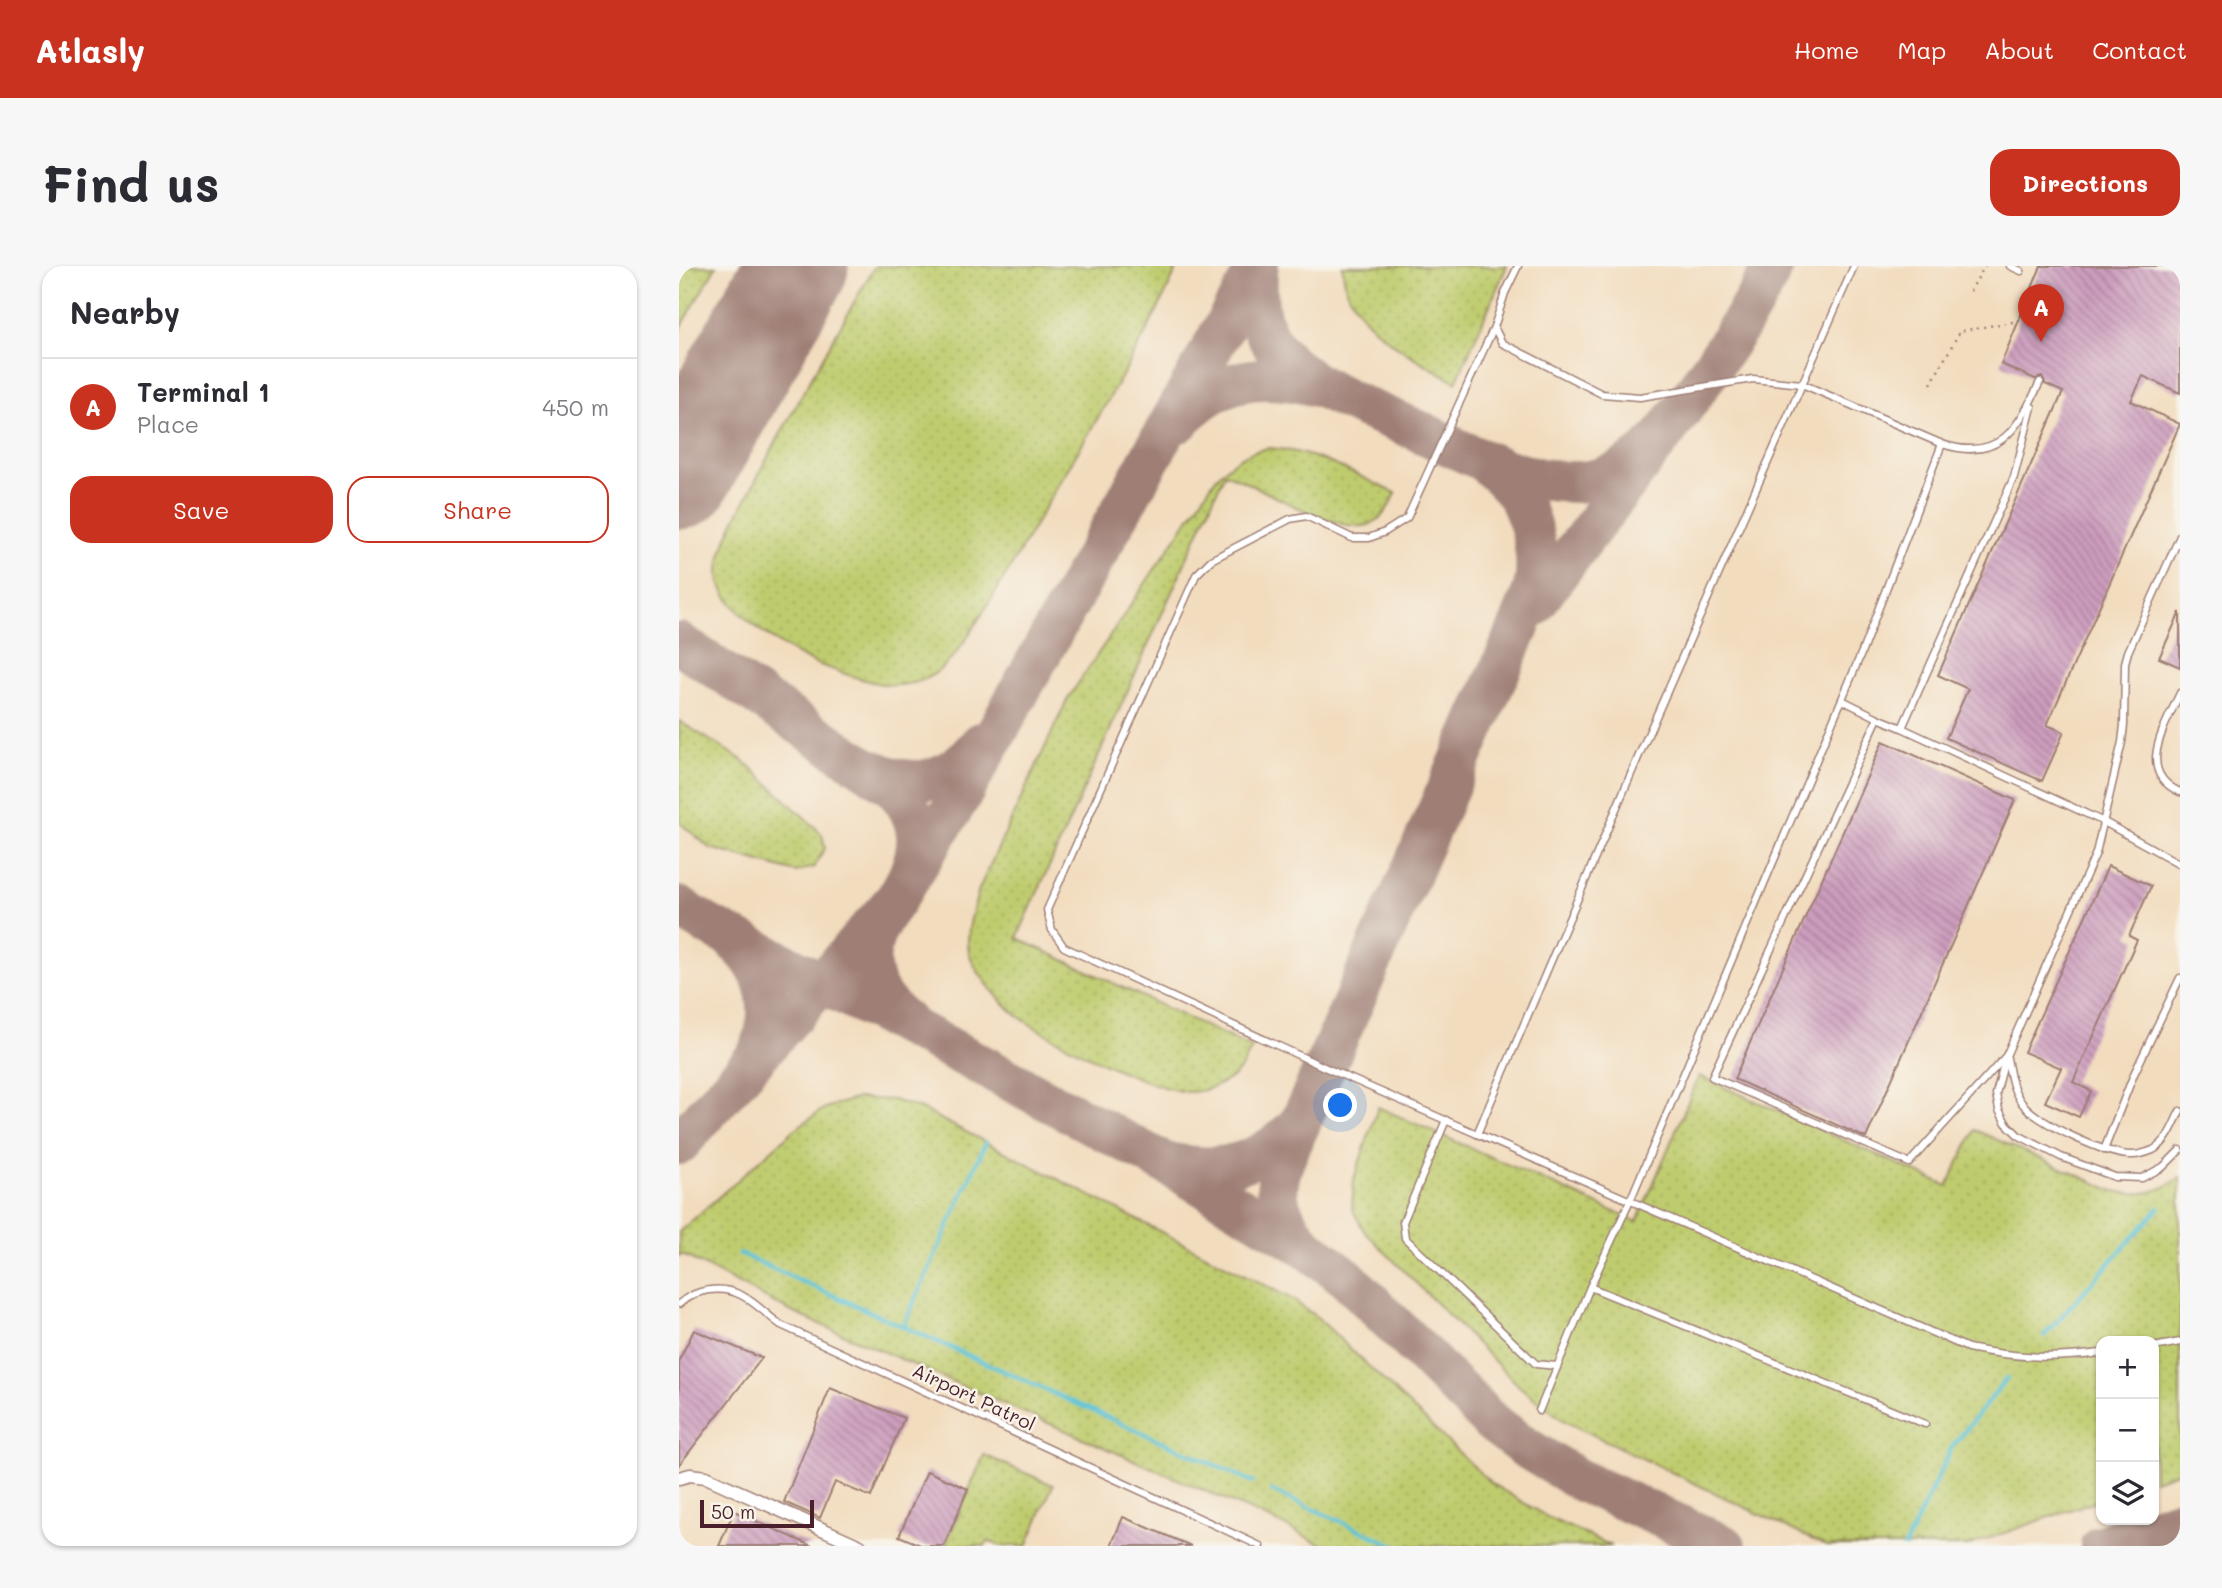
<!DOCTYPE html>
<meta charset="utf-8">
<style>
:root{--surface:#fff;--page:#f7f7f7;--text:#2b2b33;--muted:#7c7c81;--line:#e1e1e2;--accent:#c8321e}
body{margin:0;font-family:Mali,sans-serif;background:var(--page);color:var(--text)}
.controls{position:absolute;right:21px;bottom:21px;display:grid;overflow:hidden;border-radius:14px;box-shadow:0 2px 5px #0004}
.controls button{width:63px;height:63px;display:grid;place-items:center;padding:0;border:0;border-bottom:2px solid var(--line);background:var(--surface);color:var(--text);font:35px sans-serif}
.scale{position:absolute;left:21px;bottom:18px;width:114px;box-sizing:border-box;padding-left:7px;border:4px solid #4a1f2b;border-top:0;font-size:19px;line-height:24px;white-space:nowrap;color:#4a1f2b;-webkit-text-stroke:5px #f7f3e8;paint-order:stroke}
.you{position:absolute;left:662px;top:840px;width:24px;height:24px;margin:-18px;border:5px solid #fff;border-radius:50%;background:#1a73e8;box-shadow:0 0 0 10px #1a73e833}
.badge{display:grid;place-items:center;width:46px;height:46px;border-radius:50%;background:var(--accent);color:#fff;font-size:23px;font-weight:700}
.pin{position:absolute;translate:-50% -58px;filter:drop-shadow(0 2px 4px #0008)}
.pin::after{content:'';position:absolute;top:37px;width:24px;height:21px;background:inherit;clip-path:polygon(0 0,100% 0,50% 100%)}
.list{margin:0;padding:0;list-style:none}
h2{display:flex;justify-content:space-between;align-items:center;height:91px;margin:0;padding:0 28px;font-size:30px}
h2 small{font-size:23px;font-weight:400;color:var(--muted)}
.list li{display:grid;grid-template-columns:46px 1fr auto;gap:21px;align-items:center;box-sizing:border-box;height:98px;padding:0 28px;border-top:2px solid var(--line)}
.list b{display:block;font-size:26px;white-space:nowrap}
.list p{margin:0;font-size:23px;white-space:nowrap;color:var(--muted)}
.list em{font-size:23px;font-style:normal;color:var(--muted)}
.actions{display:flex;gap:14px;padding:21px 28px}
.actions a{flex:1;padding:16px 0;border:2px solid var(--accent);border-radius:21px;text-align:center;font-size:24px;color:var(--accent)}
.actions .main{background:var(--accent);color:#fff}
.icon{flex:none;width:38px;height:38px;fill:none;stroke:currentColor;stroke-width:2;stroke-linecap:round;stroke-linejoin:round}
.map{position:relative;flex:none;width:1501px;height:1280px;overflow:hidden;border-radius:21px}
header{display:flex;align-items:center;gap:42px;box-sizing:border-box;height:98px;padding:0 35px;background:var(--accent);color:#fff}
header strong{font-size:33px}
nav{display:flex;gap:38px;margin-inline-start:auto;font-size:24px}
.intro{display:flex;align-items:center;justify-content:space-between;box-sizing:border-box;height:168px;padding:0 42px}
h1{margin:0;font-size:49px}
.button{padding:18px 32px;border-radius:21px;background:var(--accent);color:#fff;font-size:24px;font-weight:700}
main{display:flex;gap:42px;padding:0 42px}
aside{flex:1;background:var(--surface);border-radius:21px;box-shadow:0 2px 5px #0004}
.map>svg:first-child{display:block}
.grass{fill:url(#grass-dots);stroke:#84764c;stroke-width:2}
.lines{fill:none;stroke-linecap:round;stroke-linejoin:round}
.stream{stroke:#59c2d5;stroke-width:4.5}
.taxiway{stroke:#9e7e74;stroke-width:42}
.runway{stroke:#9e7e74;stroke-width:103}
.building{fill:url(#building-back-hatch)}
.service-casing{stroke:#9e7e74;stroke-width:9}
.minor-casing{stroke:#9e7e74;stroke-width:15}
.path{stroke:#9e7e74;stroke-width:2.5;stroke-dasharray:2 5;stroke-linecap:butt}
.service{stroke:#fff;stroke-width:6}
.minor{stroke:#fff;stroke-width:12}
.labels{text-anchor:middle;stroke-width:5;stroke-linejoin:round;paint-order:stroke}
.street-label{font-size:19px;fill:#4a1f2b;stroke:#f7f3e8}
</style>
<header>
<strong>Atlasly</strong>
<nav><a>Home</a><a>Map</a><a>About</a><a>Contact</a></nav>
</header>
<div class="intro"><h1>Find us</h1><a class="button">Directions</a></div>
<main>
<aside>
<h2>Nearby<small></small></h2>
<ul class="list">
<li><span class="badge">A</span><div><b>Terminal 1</b><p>Place</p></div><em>450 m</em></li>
</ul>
<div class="actions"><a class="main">Save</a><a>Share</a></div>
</aside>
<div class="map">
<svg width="1501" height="1280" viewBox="0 0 1501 1280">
<defs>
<pattern id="grass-dots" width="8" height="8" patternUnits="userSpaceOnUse" patternTransform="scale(1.75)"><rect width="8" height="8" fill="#bfcc6e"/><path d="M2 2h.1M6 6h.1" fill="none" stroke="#a6af5f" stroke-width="1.8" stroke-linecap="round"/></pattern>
<pattern id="building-back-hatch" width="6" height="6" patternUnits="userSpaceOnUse" patternTransform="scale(1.75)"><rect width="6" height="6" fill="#cc9cbd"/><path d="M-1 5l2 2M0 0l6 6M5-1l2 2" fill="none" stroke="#a87f9a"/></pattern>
</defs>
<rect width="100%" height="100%" fill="#f7f3e8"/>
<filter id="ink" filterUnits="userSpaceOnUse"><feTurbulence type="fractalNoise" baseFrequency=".0143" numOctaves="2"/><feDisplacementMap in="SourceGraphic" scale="14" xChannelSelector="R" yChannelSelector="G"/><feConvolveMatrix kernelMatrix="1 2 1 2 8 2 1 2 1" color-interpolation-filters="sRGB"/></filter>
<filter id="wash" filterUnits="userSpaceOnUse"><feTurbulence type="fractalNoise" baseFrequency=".00686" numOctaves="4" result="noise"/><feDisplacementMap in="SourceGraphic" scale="28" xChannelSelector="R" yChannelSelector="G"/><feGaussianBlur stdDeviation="1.57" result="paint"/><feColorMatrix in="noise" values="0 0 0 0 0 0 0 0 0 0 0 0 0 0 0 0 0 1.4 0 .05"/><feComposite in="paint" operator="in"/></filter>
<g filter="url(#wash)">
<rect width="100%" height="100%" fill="#f2dcbe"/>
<g class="grass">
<polygon points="0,0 37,0 0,65"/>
<path d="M196,0H499C460,89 405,173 357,257C339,289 321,320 301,351C289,370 277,392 258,406C222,432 181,413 144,400C113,389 43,346 40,310C38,280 64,240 77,214C114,142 155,71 196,0Z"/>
<path d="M663,0H828L777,116C736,92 691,71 669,27C665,19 665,8 663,0Z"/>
<path d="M590,182C634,184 677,209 717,227C710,240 704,254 689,259C660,269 577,219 546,207L338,672L573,782C569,789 565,798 560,805C550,816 527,826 512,826C473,825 380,777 346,755C328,744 295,707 290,686C286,667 295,642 300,623L388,434L537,212C553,195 567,186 590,182Z"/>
<polygon points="0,455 65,495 143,568 146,582 135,601 117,606 31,582 0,556"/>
<path d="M1020,810L1268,920L1296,864L1435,925C1460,930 1481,928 1501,911V1205L1475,1214V1075H1422V1233L1288,1280H1147L885,1155L841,1121L685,965L673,942L675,913L699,841L958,956Z"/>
<polygon points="179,832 214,834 242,843 613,1033 639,1052 812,1217 870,1252 933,1280 645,1280 600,1257 113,1046 3,988 0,990 0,966 115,864 146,842"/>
<polygon points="305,1189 374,1219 348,1280 322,1280 309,1275 306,1280 266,1280"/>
</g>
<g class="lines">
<g class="stream">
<polyline points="61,988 574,1216"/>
<polyline points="224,1061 307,876"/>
<polyline points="1365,1070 1480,942"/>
<polyline points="593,1225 717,1280"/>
<polyline points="1226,1280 1273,1181 1328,1112"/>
</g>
<g class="taxiway">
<path d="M578,0C578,26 576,49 590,73C602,93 625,110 645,122C673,138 704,149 733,162C785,185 841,218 899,216C935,214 953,199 978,177"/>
<path d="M500,156C540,109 585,106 641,121"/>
<path d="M854,341C908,266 968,194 1021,118C1048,79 1073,43 1094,0"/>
<path d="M0,377L213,520C249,557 243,591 217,633C213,640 206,647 202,655C179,695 192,729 226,755"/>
<path d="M193,504C239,526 271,514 302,477"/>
<polyline points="0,641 29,659 259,776 486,897 627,981 668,1012 810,1154 844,1180 902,1215 1046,1280"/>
<path d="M56,676C90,705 98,747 79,787"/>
<path d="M621,857L841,359C846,345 853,331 856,317C861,288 852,250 836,226C827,214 815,204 804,195"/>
<polyline points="0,878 217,633 284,526 579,0"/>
<path d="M493,898C546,908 583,897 621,857C598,910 583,930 624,978"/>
<polyline points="1422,1280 1501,1253"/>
</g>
<polyline class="runway" points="0,212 118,0"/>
</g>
<g id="blocks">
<g class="building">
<polygon points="1362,0 1501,0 1501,127 1464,110 1452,135 1501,158 1368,459 1385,466 1363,515 1267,472 1289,423 1259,409 1384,126 1366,118 1363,111 1356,113 1322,98"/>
<polygon points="1501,346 1501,401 1480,392"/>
<polygon points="1204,475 1336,534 1187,872 1055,813"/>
<polygon points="1429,600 1472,620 1450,670 1458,674 1394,816 1412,825 1400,851 1366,836 1382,802 1345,786"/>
<polygon points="15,1064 83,1092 0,1199 0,1094"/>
<polygon points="151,1122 225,1152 192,1231 156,1216 141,1252 105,1236"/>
<polygon points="248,1205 289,1223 265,1280 244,1280 220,1270"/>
<polygon points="55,1245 133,1280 40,1280"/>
<polygon points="444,1251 512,1280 432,1280"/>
</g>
</g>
</g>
<g filter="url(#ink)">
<use href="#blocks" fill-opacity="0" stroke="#9e7e74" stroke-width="2"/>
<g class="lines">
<defs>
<g id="service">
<polyline points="839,0 826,27 815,61 728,252 706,266 690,272 673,272 627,250 611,253 532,294 517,309 368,644 373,664 385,681 645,801 798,868 961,487 1175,0"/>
<polyline points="1331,0 1342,5"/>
<polyline points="815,61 823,77 923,128 961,131 1074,113 1123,118 1263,178"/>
<polyline points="1353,141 1335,211 1223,462 1425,556 1501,598"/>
<polyline points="1501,270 1449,386 1446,397 1445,459 1443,476 1417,587 1327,790 1317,828 1320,844 1327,857 1339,869 1382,891 1436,911 1463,912 1484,901 1501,884"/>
<path d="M1501,427C1487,459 1455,506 1501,526"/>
<polyline points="1163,434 1199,452"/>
<polyline points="1223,462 1199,452 1033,811 1230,897 1326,791"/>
<path d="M1328,792C1331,808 1333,824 1343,837C1358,857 1429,890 1453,889C1459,889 1469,886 1474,884C1489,876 1494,859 1501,845"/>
<polyline points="767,854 724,956 726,972 857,1098 878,1100"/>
<path d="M798,868L1289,1082C1336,1092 1375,1093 1422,1087"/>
<polyline points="1425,884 1455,808 1501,712"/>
<polyline points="911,1021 1246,1158"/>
<path d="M0,1038C16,1023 42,1019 62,1029C76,1036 89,1050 102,1059L581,1280"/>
<polyline points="1475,1081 1501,1076"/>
<path d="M860,1145L911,1021L951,935L1182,388L1263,178C1321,197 1339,162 1361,116"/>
</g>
<polyline id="minor" points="0,1212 11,1209 27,1211 181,1280"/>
</defs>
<use href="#service" class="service-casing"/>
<use href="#minor" class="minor-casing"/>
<g class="path">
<polyline points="1291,25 1306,0"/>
<polyline points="1252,118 1281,65 1339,55"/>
</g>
<use href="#service" class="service"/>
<use href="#minor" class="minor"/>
</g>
</g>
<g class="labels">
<g class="street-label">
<text transform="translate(295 1131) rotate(25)" y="7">Airport Patrol</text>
</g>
</g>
</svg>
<div class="controls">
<button>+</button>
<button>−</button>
<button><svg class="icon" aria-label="layers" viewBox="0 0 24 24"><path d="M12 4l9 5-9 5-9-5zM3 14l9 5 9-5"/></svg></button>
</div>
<div class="scale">50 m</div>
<div class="you"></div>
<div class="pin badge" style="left:1362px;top:76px">A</div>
</div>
</main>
